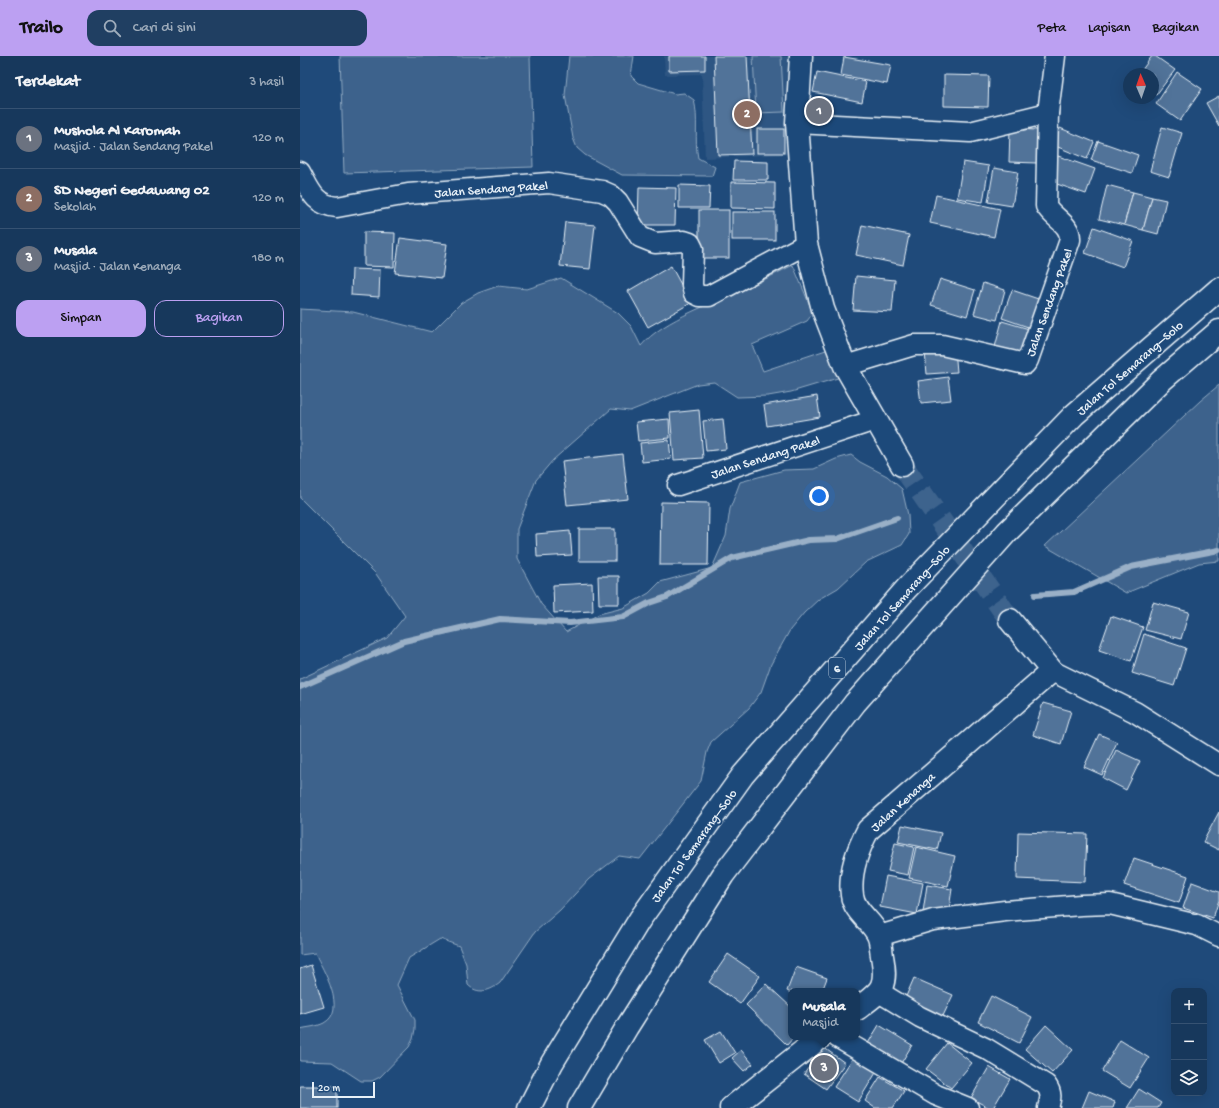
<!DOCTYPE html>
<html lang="id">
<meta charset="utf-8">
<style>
:root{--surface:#17385c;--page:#203f62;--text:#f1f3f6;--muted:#9eacbb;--line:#365272;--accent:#bca0f2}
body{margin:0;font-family:"Gochi Hand",sans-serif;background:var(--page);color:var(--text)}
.controls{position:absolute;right:12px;bottom:12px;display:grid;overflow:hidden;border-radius:8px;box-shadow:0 4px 16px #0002}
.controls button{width:36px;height:36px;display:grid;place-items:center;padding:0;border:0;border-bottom:1px solid var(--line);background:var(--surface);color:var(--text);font:20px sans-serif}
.compass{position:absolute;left:823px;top:12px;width:36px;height:36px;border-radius:50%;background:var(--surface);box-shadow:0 4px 16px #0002;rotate:358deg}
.scale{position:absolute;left:12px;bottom:10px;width:63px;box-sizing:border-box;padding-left:4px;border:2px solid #e8f1f8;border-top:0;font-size:11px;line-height:14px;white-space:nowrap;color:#e8f1f8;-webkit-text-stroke:3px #1f4a7a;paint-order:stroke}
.you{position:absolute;left:519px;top:440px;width:14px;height:14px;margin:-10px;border:3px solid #fff;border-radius:50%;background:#1a73e8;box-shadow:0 0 0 6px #1a73e833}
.badge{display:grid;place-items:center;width:26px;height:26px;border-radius:50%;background:var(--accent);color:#fff;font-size:13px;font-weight:700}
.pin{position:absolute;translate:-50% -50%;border:2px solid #fff;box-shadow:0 1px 4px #0006}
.popup{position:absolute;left:488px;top:932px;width:72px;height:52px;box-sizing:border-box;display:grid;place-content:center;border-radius:8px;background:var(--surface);filter:drop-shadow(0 1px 3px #0005);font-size:13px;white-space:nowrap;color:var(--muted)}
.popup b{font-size:15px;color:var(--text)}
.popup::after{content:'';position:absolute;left:50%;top:100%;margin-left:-8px;border:8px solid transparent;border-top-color:var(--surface)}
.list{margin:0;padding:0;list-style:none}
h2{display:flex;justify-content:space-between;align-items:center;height:52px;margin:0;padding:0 16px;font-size:17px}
h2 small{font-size:13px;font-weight:400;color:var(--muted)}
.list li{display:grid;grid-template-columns:26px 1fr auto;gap:12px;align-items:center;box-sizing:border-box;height:60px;padding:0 16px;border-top:1px solid var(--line)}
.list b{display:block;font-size:15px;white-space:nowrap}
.list p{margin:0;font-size:13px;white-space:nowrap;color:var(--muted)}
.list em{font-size:13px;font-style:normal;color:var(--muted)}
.actions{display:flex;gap:8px;padding:12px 16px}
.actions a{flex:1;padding:9px 0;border:1px solid var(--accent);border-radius:12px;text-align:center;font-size:14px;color:var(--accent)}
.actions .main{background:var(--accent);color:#111}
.icon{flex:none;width:22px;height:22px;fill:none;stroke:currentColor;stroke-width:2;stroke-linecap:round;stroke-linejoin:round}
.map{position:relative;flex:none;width:919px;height:1052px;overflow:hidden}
header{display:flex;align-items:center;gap:24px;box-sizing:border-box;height:56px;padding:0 20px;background:var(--accent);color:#111}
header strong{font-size:19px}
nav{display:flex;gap:22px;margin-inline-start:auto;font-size:14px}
.search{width:280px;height:36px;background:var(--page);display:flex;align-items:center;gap:10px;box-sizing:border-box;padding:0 14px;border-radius:12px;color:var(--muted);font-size:15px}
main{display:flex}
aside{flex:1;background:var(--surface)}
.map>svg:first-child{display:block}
.built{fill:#2e5683}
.green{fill:#3c628c;stroke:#92aac2}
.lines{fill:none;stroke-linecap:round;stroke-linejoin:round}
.stream{stroke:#9ab0c7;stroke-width:6}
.building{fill:#517399;stroke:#e8f1f8}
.secondary-tunnel{stroke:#3d638d;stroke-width:22;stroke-dasharray:22 11;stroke-linecap:butt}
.street-casing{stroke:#e8f1f8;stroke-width:23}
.secondary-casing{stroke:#e8f1f8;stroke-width:25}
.highway-casing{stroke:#e8f1f8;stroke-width:25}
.street{stroke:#1f4a7a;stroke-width:20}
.secondary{stroke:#1f4a7a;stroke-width:22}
.highway{stroke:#1f4a7a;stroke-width:22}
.labels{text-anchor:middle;stroke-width:4;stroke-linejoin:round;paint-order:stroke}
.shield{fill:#1f4a7a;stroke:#acbfd2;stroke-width:1}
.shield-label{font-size:12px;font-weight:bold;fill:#e8f1f8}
.street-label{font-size:13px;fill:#e8f1f8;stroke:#1f4a7a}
</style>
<header>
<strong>Trailo</strong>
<div class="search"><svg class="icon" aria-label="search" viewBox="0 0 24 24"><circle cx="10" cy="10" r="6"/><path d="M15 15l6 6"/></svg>Cari di sini</div>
<nav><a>Peta</a><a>Lapisan</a><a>Bagikan</a></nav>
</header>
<main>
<aside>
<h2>Terdekat<small>3 hasil</small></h2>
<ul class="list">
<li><span class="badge" style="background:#6b7280">1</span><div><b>Mushola Al Karomah</b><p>Masjid · Jalan Sendang Pakel</p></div><em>120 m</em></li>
<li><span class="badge" style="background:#8d6e63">2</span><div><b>SD Negeri Gedawang 02</b><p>Sekolah</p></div><em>120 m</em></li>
<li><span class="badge" style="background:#6b7280">3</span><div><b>Musala</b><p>Masjid · Jalan Kenanga</p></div><em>180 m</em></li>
</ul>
<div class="actions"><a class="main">Simpan</a><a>Bagikan</a></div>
</aside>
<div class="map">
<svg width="919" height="1052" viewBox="0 0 919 1052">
<rect width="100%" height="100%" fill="#1f4a7a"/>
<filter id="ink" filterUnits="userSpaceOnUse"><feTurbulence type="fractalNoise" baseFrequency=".025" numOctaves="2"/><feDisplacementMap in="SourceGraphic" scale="8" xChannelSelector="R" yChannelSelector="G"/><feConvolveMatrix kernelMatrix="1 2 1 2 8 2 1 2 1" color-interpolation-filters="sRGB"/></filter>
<g filter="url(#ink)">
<polygon class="built" points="364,0 488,0 490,98 405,102 402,18 365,19"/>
<g class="green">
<polygon points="40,0 230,0 233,111 44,117"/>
<path d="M269,0H334L331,20L338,27L375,38L384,37L394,44C399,63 394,83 398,102L415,111L412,120L322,119L285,99L277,92L273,82L265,39Z"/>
<polygon points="453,0 481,0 484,56 456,57"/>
<path d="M493,209L513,257L507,265L452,289L463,315L526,294L541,321L491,336L468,340L437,341L414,326L398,328L330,355L311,353L253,404L236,424L217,473V503L241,548L266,576L299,558L323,552L349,537L360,526L412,512L426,480L430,453L440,426L484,414L514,413L536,403L551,399L560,406L587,420L602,433L608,459L609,478L602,489L566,506L538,532L519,543L504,557L490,574L471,608L461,636L449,652L411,686L407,696L401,725L340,803L319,800L289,823L260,854L235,876L200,927C190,935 178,939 168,929L166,908L159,890L140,883L109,902L97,929L115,964V973L113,983L109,991L80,1021L72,1025H61L32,1006L0,1005V973C8,971 16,971 24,967C48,954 23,914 15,897L0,899V623L87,582L105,560L76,518L0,442V253L53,256L132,276L161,247L178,237L198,230L227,233L261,222L318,257L331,270L341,290C363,263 417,246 449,231C464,224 479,216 493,209Z"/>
<polygon points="919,329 919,505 899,507 826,537 745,490 900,345"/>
</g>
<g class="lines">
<g class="stream">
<polyline points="735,539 774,536 831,511 919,494"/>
<polyline points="0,631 104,585 200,563 270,567 323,561 349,547 367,541 432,502 509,484 537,483 597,462"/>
</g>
</g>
<g class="building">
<polygon points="369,0 405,0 405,14 369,15"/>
<polygon points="414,0 447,0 452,98 418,99"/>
<polygon points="852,0 855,0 875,14 856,39 853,37 853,18 839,18"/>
<polygon points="544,1 591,9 587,28 541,19"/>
<polygon points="517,16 566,26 562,46 513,36"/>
<polygon points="877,16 902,33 880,65 856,48"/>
<polygon points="644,19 689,20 688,51 644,50"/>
<polygon points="919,40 919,70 906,47"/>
<rect x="511" y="47" width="16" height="16"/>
<polygon points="862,71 882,77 869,121 850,115"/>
<polygon points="760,72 794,86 787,103 753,89"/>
<rect x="457" y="73" width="27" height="24"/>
<polygon points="710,73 739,74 737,107 709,106"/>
<polygon points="798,85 838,99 832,117 791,104"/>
<polygon points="758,100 795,113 786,138 748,125"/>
<polygon points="434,105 468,106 468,124 433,124"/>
<polygon points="663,106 689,110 683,146 657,142"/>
<polygon points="694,112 718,116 712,150 688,146"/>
<polygon points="431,126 475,127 475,153 431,152"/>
<polygon points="379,129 410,130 409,152 379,152"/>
<polygon points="807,129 833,136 824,169 799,163"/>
<polygon points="339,131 376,132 375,169 338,169"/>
<polygon points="833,136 852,141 843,174 824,169"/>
<polygon points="636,139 700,153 694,181 630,167"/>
<polygon points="852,141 866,144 858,178 843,174"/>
<rect x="399" y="154" width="30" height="48"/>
<rect x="432" y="156" width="43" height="28"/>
<polygon points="265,166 295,169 290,213 260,210"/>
<polygon points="562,169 609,179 603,209 556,199"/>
<polygon points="794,171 833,185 823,211 785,197"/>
<polygon points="64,176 95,177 94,211 64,210"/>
<polygon points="100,182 147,188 142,222 95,217"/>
<polygon points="371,210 391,247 348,271 328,235"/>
<polygon points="52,213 80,214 79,241 51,239"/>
<polygon points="556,220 595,224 592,256 553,254"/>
<polygon points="640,223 675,234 667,260 631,249"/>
<polygon points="683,227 705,234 697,264 674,258"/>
<polygon points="712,234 744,245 734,273 702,262"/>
<polygon points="702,265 729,273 722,299 695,291"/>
<polygon points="655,293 657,316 627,318 625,296"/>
<polygon points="648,321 651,344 621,347 618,325"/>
<polygon points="517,340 520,361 467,370 464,349"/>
<polygon points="399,354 403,402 374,404 370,357"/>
<polygon points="369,363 370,382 338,385 336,366"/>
<polygon points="423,363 426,393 406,395 403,365"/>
<polygon points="369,384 371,403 342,406 340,387"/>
<polygon points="323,398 328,443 267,449 262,405"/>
<polygon points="361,446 409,447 408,509 360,509"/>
<rect x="279" y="473" width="36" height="32"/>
<polygon points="270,475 272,499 237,501 236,478"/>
<polygon points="298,520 319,520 319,548 299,548"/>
<polygon points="292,527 293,555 254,557 253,529"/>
<polygon points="853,546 889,556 881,583 845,574"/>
<polygon points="811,560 843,571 831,605 799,594"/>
<polygon points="844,578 886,592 874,630 832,617"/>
<polygon points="743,647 771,655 761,688 733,679"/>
<polygon points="799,678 817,686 802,719 784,711"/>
<polygon points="816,694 840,705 826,734 803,722"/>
<polygon points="919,756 919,794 903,786"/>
<polygon points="602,769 641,777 637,794 598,786"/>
<polygon points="718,776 787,778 785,826 717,823"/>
<polygon points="595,787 614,791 608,819 588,815"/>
<polygon points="616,791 655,800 648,830 609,822"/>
<polygon points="834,802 888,820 879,847 824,829"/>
<polygon points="586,820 623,827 617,858 580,851"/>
<polygon points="892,826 919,836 919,844 913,862 883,852"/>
<polygon points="627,829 652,833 648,859 623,856"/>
<polygon points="428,898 460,920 440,948 409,926"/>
<polygon points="11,909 24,951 0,958 0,913"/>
<polygon points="496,911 527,922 522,935 491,935 491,937 487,935"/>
<polygon points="614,922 653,939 642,962 604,945"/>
<polygon points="466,928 491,951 491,981 494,981 487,989 446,949"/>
<polygon points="691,940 732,961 719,987 678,966"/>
<polygon points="579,969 612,989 600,1009 567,989"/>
<polygon points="746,969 773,994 752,1017 725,993"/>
<polygon points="421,975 435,997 419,1007 405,984"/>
<polygon points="820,984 849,1002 830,1032 802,1015"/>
<polygon points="647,987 672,1007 651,1032 626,1013"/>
<polygon points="523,991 545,1007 526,1033 504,1018"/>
<polygon points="441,994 453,1008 444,1015 432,1002"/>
<polygon points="554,1000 577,1015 558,1046 534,1031"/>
<polygon points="689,1011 710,1023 693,1052 689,1052 671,1042"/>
<polygon points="580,1021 604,1035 593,1052 575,1052 565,1045"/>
<rect x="0" y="1030" width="37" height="22"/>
<polygon points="839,1033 861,1047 858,1052 827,1052"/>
<polygon points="789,1035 815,1046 813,1052 782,1052"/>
</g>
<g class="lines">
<polyline class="secondary-tunnel" points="602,409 710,564"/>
<defs>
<g id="street">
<polyline points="497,67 670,76 748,57 755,0"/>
<path d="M0,116C10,134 14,149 37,151L108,138L249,127L302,135L311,139L318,146L340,181L355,187L384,185L390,187L393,193L392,229L394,237L400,240H409L506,188"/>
<path d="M545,310L614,289H642L725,308L728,304L770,184C771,168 754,163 746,150L748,57"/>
<polyline points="378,429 575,364"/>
<polyline points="752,615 835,656 919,709"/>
<polyline points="579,880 633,864 705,855 781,849 810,848 897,869 919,880"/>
<path d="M579,936L620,961L687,993L746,1029C752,1037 751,1042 748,1052"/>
<polyline points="537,981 636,1039 668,1052"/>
</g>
<g id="secondary">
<polyline points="501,0 497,67 506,188 523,253 545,310 602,409"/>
<path d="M557,953C581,935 588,932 582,900C581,894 581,885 578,879C572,865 554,856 552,839C549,817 558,793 568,774L752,615L710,564"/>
<polyline points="431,1052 521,981"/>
</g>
<g id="highway">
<polyline points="229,1052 252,1007 340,863 443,719 607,532 774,359 919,233"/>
<polyline points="279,1052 327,971 423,819 555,647 707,476 861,325 919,275"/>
</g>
</defs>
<use href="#street" class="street-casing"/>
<use href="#secondary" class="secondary-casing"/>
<use href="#highway" class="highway-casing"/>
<use href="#street" class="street"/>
<use href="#secondary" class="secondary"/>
<use href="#highway" class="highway"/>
</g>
</g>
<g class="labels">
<rect class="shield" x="529" y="602" width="16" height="20" rx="3"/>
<g class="shield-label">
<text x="537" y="616">6</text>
</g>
<g class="street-label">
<text transform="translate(191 132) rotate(-4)" y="5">Jalan Sendang Pakel</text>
<text transform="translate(748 246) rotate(-70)" y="5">Jalan Sendang Pakel</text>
<text transform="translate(829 311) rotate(-41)" y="5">Jalan Tol Semarang–Solo</text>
<text transform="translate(465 400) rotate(-18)" y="5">Jalan Sendang Pakel</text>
<text transform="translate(601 541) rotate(-48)" y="5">Jalan Tol Semarang–Solo</text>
<text transform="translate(602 745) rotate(-42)" y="5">Jalan Kenanga</text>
<text transform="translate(393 789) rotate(-54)" y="5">Jalan Tol Semarang–Solo</text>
</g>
</g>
</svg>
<div class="controls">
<button>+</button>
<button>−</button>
<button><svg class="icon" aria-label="layers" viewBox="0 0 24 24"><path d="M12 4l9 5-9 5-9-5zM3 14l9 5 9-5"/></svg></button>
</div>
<svg class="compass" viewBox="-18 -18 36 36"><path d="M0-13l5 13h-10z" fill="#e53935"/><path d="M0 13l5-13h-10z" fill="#9eacbb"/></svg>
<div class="scale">20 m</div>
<div class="you"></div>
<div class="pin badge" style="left:519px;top:55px;background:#6b7280">1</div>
<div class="pin badge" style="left:447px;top:58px;background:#8d6e63">2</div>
<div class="pin badge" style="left:524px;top:1012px;background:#6b7280">3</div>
<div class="popup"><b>Musala</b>Masjid</div>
</div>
</main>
